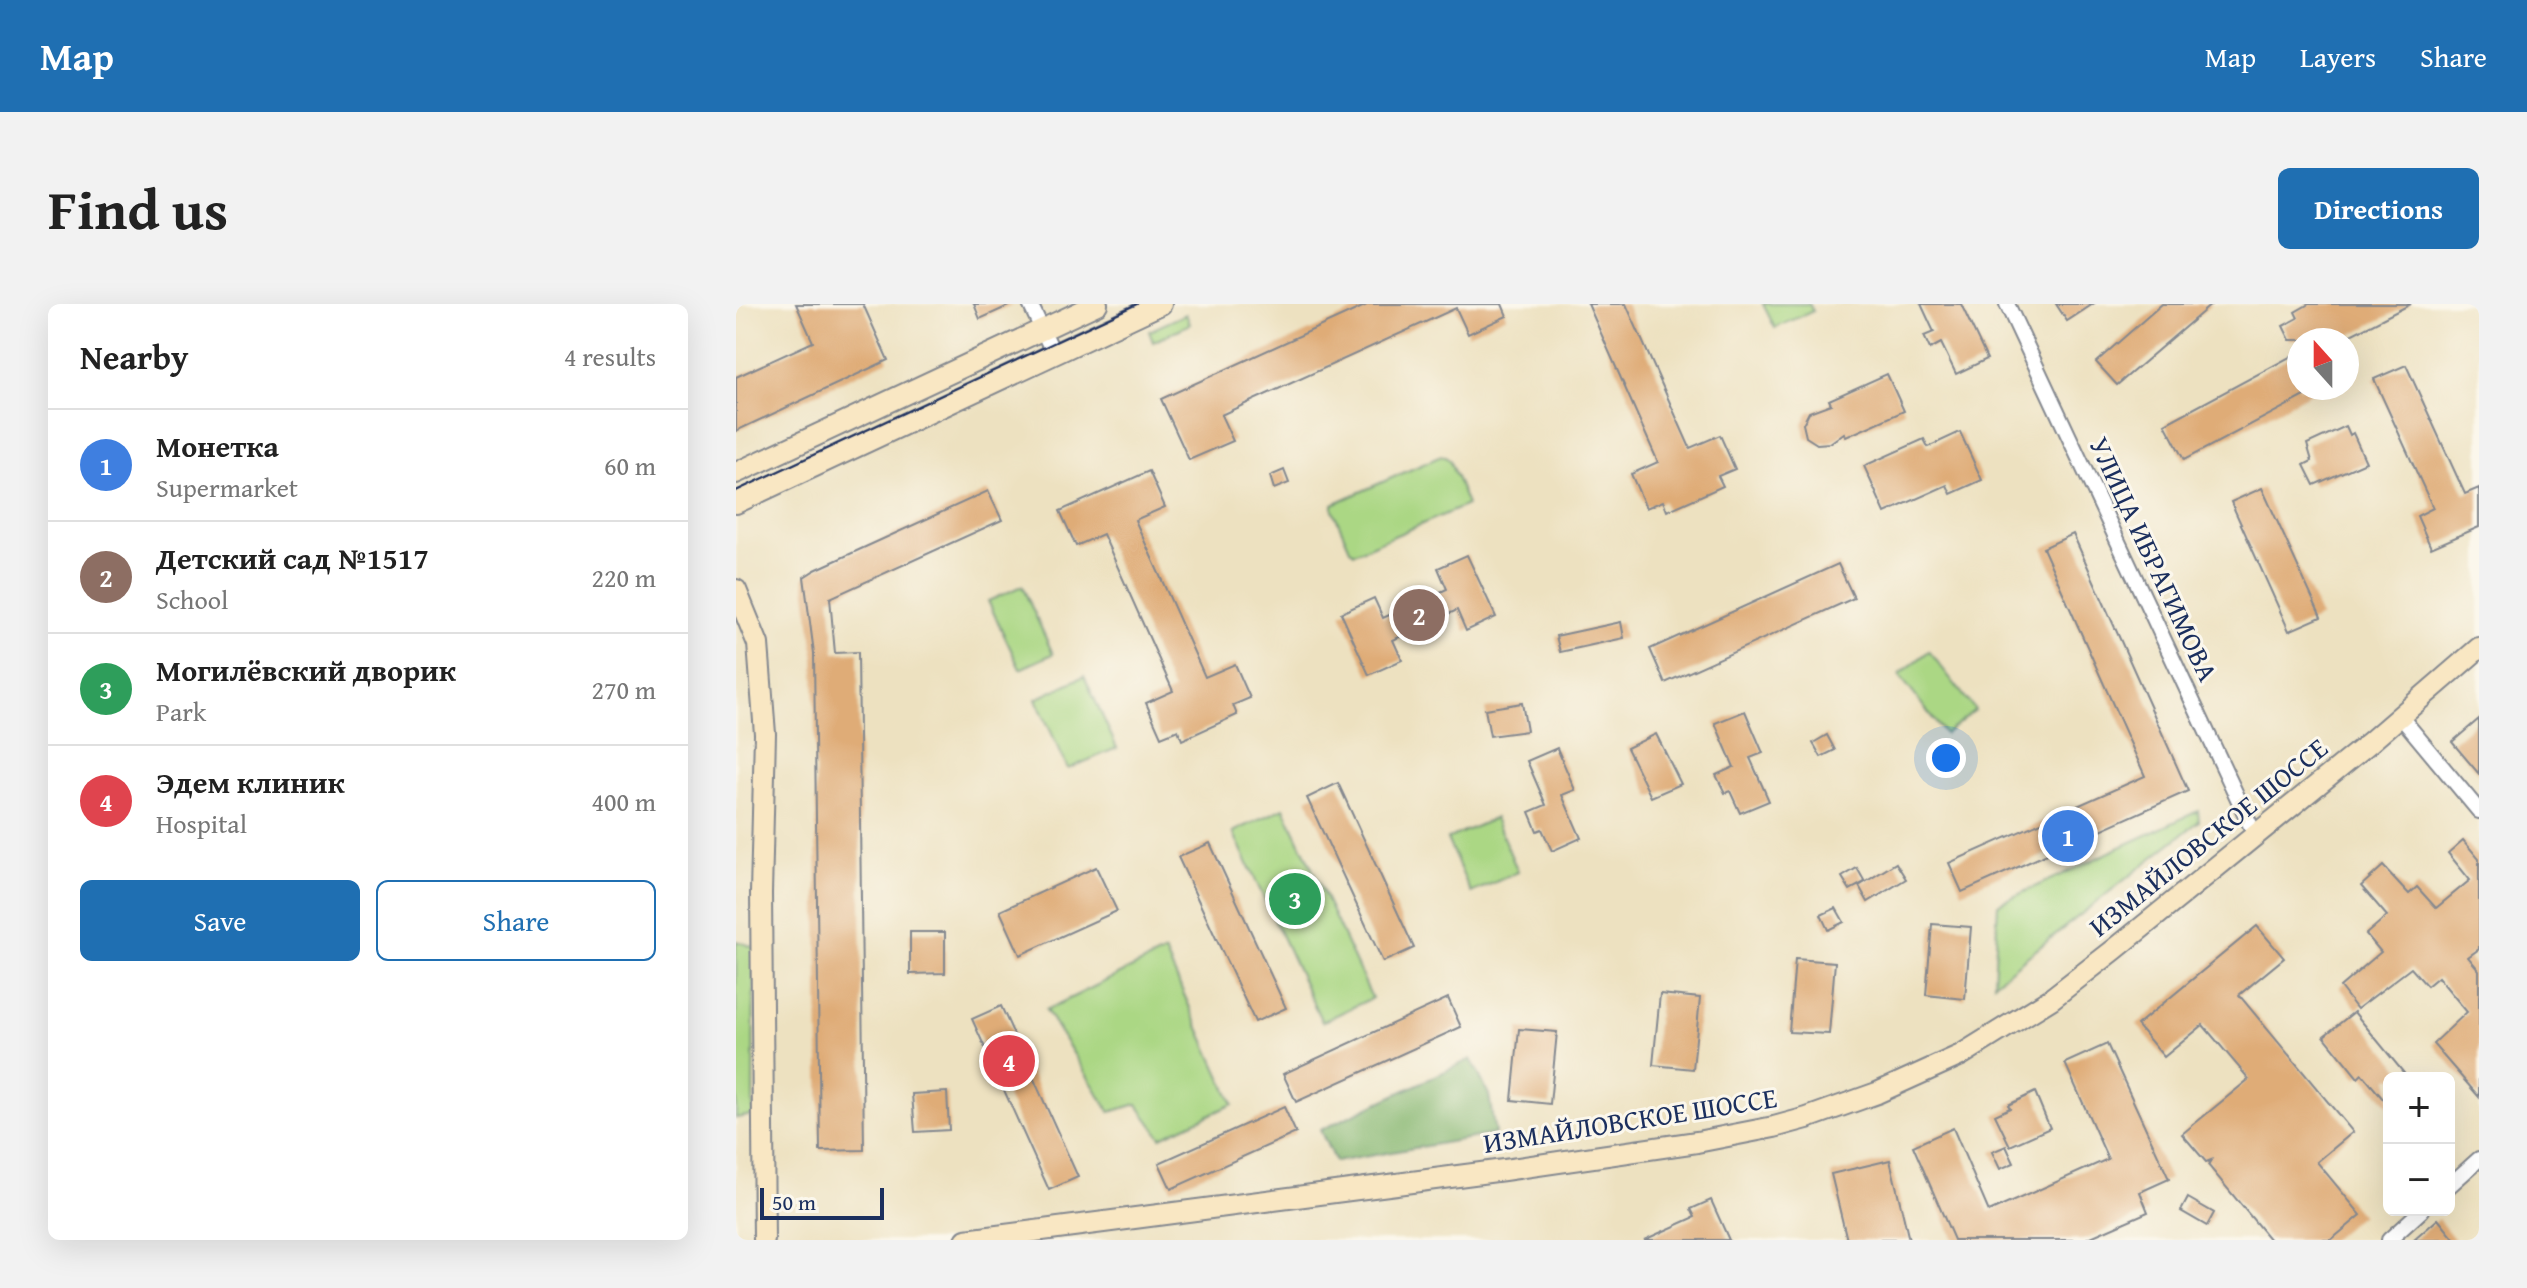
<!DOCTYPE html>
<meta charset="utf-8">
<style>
:root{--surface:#fff;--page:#f2f2f2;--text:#222;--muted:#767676;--line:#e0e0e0;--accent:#1f6fb2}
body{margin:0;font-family:"Gentium Book Plus",serif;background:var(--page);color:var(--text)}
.controls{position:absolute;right:24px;bottom:24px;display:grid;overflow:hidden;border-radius:12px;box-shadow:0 8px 32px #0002}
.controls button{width:72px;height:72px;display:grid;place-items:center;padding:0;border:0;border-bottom:2px solid var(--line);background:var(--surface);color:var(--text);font:40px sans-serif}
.compass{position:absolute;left:1551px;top:24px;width:72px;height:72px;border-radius:50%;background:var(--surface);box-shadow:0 8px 32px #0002;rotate:339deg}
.scale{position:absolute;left:24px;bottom:20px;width:124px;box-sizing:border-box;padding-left:8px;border:4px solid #1b2f5e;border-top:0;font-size:22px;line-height:28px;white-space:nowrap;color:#1b2f5e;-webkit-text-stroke:6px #fbf7ec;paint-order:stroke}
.you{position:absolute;left:1210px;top:454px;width:28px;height:28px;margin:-20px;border:6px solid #fff;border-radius:50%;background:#1a73e8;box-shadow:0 0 0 12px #1a73e833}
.badge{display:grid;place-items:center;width:52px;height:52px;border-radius:50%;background:var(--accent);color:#fff;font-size:26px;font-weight:700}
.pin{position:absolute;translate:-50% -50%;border:4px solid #fff;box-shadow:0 2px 8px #0006}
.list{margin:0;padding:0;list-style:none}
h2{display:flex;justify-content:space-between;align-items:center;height:104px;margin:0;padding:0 32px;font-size:34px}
h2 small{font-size:26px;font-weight:400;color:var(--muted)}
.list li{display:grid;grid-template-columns:52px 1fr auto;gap:24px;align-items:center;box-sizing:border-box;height:112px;padding:0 32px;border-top:2px solid var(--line)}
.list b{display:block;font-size:30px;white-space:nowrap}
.list p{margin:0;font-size:26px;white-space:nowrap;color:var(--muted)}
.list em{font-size:26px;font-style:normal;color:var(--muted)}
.actions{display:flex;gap:16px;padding:24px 32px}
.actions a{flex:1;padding:18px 0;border:2px solid var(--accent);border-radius:12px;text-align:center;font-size:28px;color:var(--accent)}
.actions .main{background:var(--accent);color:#fff}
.map{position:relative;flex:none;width:1743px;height:936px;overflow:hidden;border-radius:12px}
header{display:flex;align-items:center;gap:48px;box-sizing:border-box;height:112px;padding:0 40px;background:var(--accent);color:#fff}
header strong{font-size:38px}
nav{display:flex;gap:44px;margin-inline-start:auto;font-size:28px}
.intro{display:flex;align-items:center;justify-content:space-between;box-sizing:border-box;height:192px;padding:0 48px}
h1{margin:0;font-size:56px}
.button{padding:20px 36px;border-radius:12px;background:var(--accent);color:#fff;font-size:28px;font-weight:700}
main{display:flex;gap:48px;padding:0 48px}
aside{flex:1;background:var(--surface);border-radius:12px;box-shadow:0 8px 32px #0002}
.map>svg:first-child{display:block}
.green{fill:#abd784;stroke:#638371;stroke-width:2}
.forest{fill:#88b872;stroke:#527468;stroke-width:2}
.building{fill:#dfac77}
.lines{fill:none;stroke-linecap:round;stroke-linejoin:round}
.street-casing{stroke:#84888f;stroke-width:18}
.secondary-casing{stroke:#84888f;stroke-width:24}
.street{stroke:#fff;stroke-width:14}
.secondary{stroke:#f9e7c3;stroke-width:20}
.tram{stroke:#1b2f5e;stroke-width:2}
.labels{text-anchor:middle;stroke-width:6;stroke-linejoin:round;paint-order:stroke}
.street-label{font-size:28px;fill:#1b2f5e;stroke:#fbf7ec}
</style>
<header>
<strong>Map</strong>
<nav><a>Map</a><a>Layers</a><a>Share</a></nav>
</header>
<div class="intro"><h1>Find us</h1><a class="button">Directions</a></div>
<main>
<aside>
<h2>Nearby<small>4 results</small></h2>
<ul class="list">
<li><span class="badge" style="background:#3f7fe0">1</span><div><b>Монетка</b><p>Supermarket</p></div><em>60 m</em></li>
<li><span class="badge" style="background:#8d6e63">2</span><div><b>Детский сад №1517</b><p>School</p></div><em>220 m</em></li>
<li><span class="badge" style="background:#2e9e5b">3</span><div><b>Могилёвский дворик</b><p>Park</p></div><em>270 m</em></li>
<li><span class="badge" style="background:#e0444e">4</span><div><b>Эдем клиник</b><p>Hospital</p></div><em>400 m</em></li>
</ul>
<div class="actions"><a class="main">Save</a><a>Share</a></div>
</aside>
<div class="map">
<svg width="1743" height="936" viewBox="0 0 1743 936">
<rect width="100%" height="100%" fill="#fbf7ec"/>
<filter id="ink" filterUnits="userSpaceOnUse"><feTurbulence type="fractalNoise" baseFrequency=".0125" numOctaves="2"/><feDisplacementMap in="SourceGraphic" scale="16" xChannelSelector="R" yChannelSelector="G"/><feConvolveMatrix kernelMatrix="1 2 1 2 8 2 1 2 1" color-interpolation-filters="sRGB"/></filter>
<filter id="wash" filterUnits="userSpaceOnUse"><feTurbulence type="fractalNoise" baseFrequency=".006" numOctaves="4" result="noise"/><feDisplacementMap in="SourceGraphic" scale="32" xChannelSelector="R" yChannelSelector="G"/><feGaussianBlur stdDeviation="1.8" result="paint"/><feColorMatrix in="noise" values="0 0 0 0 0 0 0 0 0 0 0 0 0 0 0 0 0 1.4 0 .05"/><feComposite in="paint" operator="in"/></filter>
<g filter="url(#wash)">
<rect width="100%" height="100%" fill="#ede1c0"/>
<g class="green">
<polygon points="1027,0 1073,0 1077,7 1039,24"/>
<polygon points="450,10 454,20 417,38 413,27"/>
<polygon points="705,152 709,153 713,156 731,201 618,249 614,245 597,206 597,200"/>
<polygon points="286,282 317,350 284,365 252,297"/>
<polygon points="1193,347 1239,406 1209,430 1163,371"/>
<polygon points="348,372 381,444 332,465 300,395"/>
<polygon points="548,504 636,694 586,718 497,528"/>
<polygon points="1462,507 1463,517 1258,679 1262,600"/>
<polygon points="759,514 782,568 735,589 711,535"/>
<polygon points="0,637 18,643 17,811 0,814"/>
<polygon points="429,648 497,800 425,833 401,800 374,808 310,706"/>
</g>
<polygon class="forest" points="735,755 753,791 759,830 599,858 584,826"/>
<g id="blocks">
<g class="building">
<polygon points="60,0 127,0 152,56 0,127 0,73 77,38"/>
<polygon points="238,0 277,0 244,15"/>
<polygon points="633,0 766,0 771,12 732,30 720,4 485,111 497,137 453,156 425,95"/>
<polygon points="852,0 890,0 954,144 984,131 999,165 982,172 987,182 931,207 927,197 910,204 895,170 922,158"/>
<polygon points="1185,0 1225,0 1251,55 1220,70 1205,39 1194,45 1188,32 1198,28"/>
<polygon points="1320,0 1357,0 1331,17"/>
<polygon points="1426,0 1476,0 1381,81 1360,58"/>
<polygon points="1573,0 1675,0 1605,36 1554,36 1547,22 1562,14 1559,8"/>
<polygon points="1563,48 1563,84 1584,84 1448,156 1429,120"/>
<polygon points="1670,61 1729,190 1743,184 1743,223 1695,244 1681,212 1697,204 1638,75"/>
<polygon points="1151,70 1168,107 1110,133 1108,129 1094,139 1081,140 1070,133 1067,120 1073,108 1095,100 1093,96"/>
<polygon points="1610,122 1614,131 1617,129 1630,158 1578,181 1568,161 1576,157 1571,140"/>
<polygon points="1224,128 1246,176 1215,190 1211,181 1149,209 1128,162 1188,135 1192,143"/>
<polygon points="548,166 553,179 538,185 534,172"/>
<polygon points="413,167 429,203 399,216 469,373 499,360 514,394 497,401 501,411 446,436 442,426 425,433 410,399 437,387 367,230 340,242 324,207"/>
<polygon points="1526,184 1585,313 1553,327 1495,198"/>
<polygon points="252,187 266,216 94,294 99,349 122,348 128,846 84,847 78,349 68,273 79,266"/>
<polygon points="1337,230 1452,487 1226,588 1213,559 1409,472 1307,244"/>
<polygon points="731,251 760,313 730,327 721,306 657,336 666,356 633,371 605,309 638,294 647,314 711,285 702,264"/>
<polygon points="1102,260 1118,294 929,379 914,345"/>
<polygon points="885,318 888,334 824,348 820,332"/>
<polygon points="786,399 791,427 754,432 749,405"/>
<polygon points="1009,407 1027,449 1014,454 1033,497 1004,509 994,487 989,489 980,471 998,463 979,419"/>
<polygon points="1743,415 1743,470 1716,438"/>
<polygon points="920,430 945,480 915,493 891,444"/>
<polygon points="1091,431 1099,446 1085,453 1077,439"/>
<polygon points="821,444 839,486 826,491 845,534 816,547 806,525 801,527 793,508 810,501 791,457"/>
<polygon points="602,479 678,644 647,658 571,494"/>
<polygon points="1727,536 1743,555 1743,645 1732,653 1743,666 1743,793 1697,740 1731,708 1702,673 1691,682 1675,664 1621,705 1604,683 1645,648 1630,630 1651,612 1625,582 1647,562 1673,590 1681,583 1700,604 1734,576 1712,549"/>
<polygon points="474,539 550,704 519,718 442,553"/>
<polygon points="1160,559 1170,575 1132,598 1123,582"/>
<polygon points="360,563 381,607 284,651 264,607"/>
<polygon points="1121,564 1129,578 1114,586 1106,573"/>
<polygon points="1100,604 1108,618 1092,626 1085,611"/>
<polygon points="1196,620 1235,623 1229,695 1190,691"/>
<polygon points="1521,622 1548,654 1503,691 1617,828 1581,858 1625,911 1595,936 1534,936 1472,861 1475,856 1470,858 1446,830 1513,775 1467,721 1428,753 1401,721"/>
<polygon points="174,628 209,628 209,669 174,670"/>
<polygon points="1059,655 1099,658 1093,730 1053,728"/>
<polygon points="924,690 964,694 957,765 917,761"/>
<polygon points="712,694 725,723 560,798 547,770"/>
<polygon points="265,702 342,873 313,886 236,715"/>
<polygon points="1618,708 1672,774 1653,774 1653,802 1626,770 1622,774 1588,732"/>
<polygon points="783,725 821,728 814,800 776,796"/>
<polygon points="1371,740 1433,875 1404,888 1412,908 1348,936 1218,936 1177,842 1217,824 1253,908 1372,855 1329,759"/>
<polygon points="211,788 213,826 179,828 176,790"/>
<polygon points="1299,788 1314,824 1274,842 1259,811 1274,804 1272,801"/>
<polygon points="548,803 560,829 435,885 423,859"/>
<polygon points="1270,842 1278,859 1264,865 1256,848"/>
<polygon points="1154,856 1173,936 1111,936 1095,870"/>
<polygon points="1452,894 1478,909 1471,922 1445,907"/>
<polygon points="975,896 993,936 908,936 959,913 955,905"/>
<polygon points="1702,915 1719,936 1678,936"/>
</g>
</g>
</g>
<g filter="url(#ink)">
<use href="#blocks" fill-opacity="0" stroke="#84888f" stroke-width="2"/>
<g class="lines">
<defs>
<g id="street">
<polyline points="294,0 318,50"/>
<polyline points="1271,0 1519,531"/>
<polyline points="1664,412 1743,507"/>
<polyline points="1713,882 1743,855"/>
<polyline points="1653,936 1686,906"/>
</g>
<g id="secondary">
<polyline points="0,169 361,0"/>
<polyline points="0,199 425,0"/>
<polyline points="0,286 22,340 29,430 25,589 28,936"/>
<polyline points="230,936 768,866 961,838 1038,823 1071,814 1141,789 1225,751 1315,695 1378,646 1633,439 1743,344"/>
</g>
</defs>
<use href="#street" class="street-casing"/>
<use href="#secondary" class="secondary-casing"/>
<use href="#street" class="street"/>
<use href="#secondary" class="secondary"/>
<polyline class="tram" points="0,187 401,0"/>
</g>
</g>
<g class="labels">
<g class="street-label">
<text transform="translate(1418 255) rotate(65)" y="10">УЛИЦА ИБРАГИМОВА</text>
<text transform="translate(1472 533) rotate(-39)" y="10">ИЗМАЙЛОВСКОЕ ШОССЕ</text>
<text transform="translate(894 816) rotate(-9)" y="10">ИЗМАЙЛОВСКОЕ ШОССЕ</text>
</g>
</g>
</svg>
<div class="controls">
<button>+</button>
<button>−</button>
</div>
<svg class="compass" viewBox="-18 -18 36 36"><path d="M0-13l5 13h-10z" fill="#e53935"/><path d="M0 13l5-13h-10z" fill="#767676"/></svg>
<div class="scale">50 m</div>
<div class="you"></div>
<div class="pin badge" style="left:1332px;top:532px;background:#3f7fe0">1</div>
<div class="pin badge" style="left:683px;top:311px;background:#8d6e63">2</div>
<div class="pin badge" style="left:559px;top:595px;background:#2e9e5b">3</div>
<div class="pin badge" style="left:273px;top:757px;background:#e0444e">4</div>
</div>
</main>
